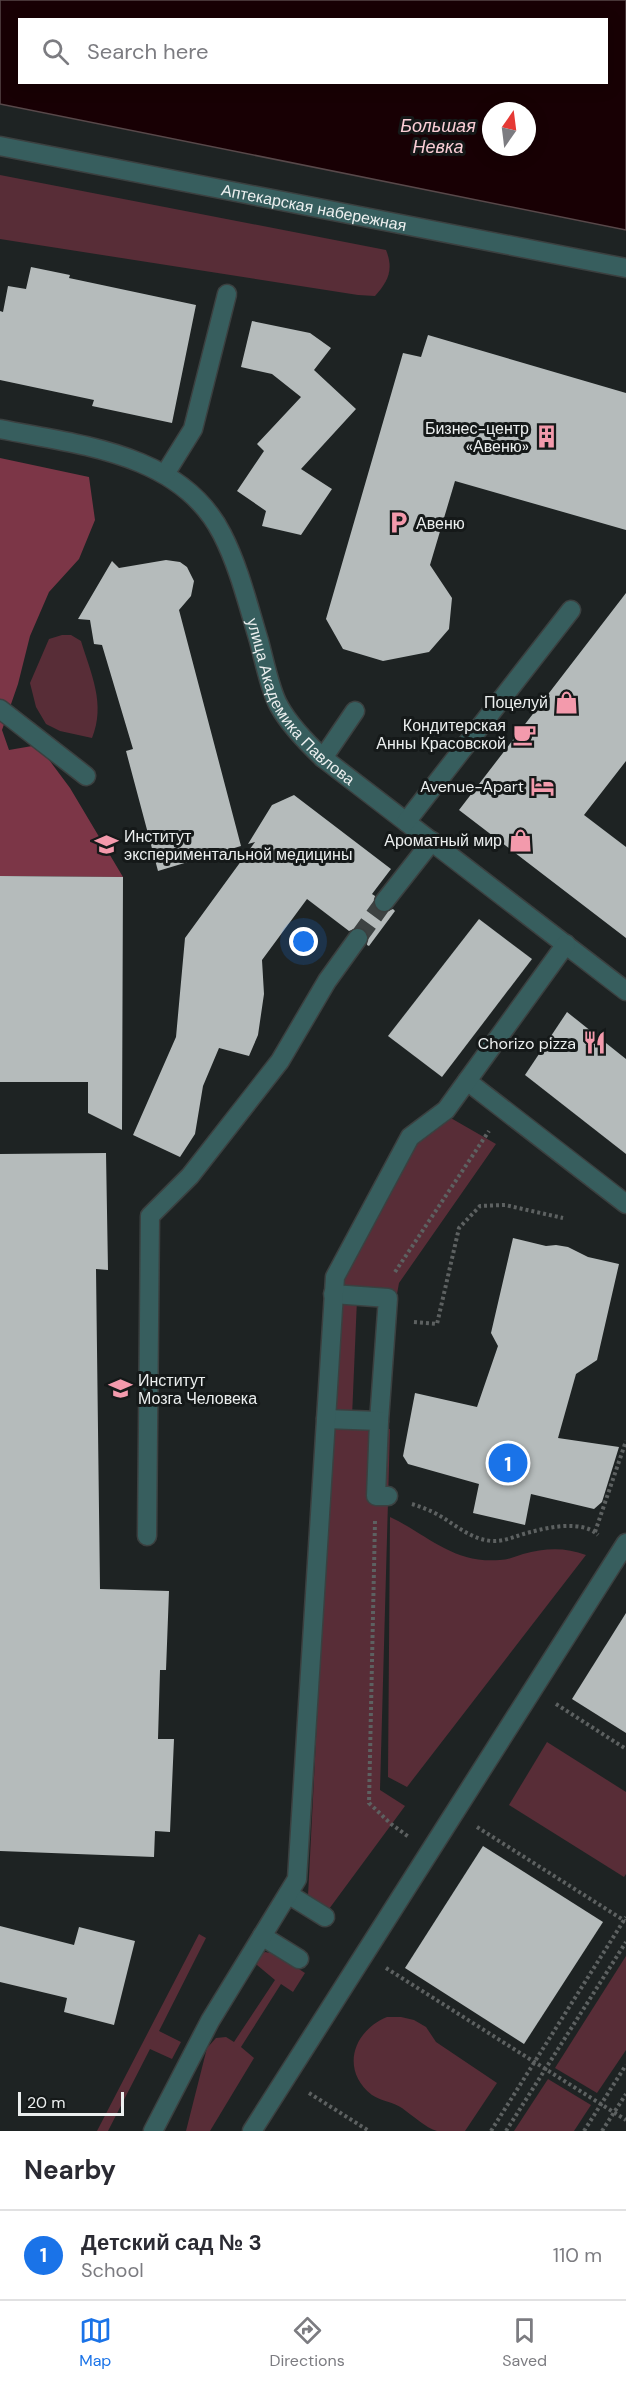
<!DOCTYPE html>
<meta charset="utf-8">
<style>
:root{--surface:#fff;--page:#f2f2f3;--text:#2b2b33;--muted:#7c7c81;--line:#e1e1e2;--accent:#1a73e8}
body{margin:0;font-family:"DM Sans",sans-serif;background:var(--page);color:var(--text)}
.compass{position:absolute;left:482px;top:102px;width:54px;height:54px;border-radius:50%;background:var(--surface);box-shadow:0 3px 15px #0003;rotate:14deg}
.scale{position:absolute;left:18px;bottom:15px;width:106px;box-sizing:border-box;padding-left:6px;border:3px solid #ecefef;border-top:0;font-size:16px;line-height:21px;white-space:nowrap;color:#ecefef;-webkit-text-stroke:4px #151919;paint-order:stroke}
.you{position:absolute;left:304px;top:942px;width:21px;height:21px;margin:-15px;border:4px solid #fff;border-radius:50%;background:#1a73e8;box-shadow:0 0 0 9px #1a73e833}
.badge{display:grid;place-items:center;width:39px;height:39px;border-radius:50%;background:var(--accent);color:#fff;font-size:20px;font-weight:700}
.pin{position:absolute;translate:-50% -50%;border:3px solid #fff;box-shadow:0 2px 6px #0006}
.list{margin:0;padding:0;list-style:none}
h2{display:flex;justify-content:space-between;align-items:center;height:78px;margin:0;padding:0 24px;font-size:26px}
h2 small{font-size:20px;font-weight:400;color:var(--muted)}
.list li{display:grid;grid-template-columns:39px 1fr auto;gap:18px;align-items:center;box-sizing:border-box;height:90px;padding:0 24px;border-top:2px solid var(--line)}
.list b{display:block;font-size:22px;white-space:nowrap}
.list p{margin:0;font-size:20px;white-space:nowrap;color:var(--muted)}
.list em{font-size:20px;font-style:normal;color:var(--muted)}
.icon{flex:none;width:33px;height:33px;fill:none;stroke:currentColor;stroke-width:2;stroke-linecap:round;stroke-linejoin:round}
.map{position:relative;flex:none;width:626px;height:2131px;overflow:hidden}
.search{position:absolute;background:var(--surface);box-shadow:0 3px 15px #0003;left:18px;right:18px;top:18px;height:66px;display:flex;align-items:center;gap:15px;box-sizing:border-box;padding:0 21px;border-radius:0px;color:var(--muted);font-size:22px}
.sheet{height:168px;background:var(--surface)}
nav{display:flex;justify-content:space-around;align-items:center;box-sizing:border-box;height:84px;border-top:2px solid var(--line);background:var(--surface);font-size:16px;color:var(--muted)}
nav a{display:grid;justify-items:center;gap:3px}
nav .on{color:var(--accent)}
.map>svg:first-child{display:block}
.green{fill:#582d37}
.forest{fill:#7c3647}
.water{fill:#180004;stroke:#58484a;stroke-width:1.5;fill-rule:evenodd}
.building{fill:#b5bbbb}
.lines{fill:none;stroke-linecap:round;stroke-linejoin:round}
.minor-tunnel{stroke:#3d4242;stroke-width:18;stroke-dasharray:18 9;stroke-linecap:butt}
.minor-casing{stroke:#3b4040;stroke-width:21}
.path{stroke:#5d6161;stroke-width:4;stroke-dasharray:3 3;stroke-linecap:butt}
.minor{stroke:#375e5e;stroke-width:18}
.labels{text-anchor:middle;stroke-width:6;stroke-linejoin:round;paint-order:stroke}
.street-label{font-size:16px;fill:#ecefef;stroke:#151919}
.poi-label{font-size:16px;fill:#ecefef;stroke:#151919;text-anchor:end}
.water-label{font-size:18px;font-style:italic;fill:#fbced6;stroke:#151919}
</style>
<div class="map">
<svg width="626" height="2131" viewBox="0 0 626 2131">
<rect width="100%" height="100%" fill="#1e2323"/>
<g class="green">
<path d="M0,175L386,250C394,270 388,281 375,296L358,295L0,239Z"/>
<path d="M62,635H71L81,641C91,674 106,704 92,738L60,731L46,724L36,707L30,683L49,639Z"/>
<polygon points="449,1117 496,1144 399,1283 397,1294 339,1290 340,1278 417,1140"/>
<polygon points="339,1297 357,1299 352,1417 332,1416"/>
<polygon points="332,1424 390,1429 380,1790 405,1806 329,1909 308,1896"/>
<path d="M390,1517C428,1535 453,1564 500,1560C508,1560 516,1556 523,1554C545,1548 565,1547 586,1555L407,1787L388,1777Z"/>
<polygon points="547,1742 626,1792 626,1874 624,1877 509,1805"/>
<polygon points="199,1934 206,1938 159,2031 181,2042 172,2059 150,2049 108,2131 97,2131"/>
<polygon points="265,1952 276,1954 305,1973 293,1992 281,1984 241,2047 254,2058 210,2131 186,2131 207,2048 216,2038 226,2037 234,2042 275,1980 257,1965 258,1956"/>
<polygon points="626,1956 626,2050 597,2093 555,2068"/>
<path d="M387,2017H401L414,2020L426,2027L436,2042L497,2083L465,2131C457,2131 446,2131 437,2131C426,2128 412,2115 402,2108C393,2102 381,2101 372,2095C340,2070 353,2031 387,2017Z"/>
<polygon points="548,2079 591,2105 574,2131 514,2131"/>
</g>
<polygon class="forest" points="0,458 89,477 95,520 79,559 49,592 30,636 18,684 2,730 9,750 38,745 70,788 123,877 0,876"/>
<path class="water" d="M0,0H626V230L0,104ZM20,20H606V82H20ZM491,111H527V147H491Z"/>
<g class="building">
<polygon points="31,267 70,275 69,278 196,305 172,423 92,406 94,400 0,380 0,311 3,312 8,286 26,289"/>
<polygon points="252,321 310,333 331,348 314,370 356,409 301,469 332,489 301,535 262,526 266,511 237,491 264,451 257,444 301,397 272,374 241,367"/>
<polygon points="428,335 626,393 626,530 455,481 430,565 452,598 449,629 429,652 383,661 343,649 326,619 403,353 421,357"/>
<polygon points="166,560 180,562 187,567 194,581 191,596 179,610 241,846 158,871 126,751 133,749 102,645 94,644 90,620 78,619 112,561 119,568"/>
<polygon points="626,593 626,761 584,815 626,847 626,938 459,810"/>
<polygon points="294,795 391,869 372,894 375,896 373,906 378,911 383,913 393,909 395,911 369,946 367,945 368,934 365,929 359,927 349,931 307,899 262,960 264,994 258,1035 249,1056 219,1048 203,1086 195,1134 180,1157 133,1135 176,1037 185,938 255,842 248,844 272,805"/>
<polygon points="0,876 123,877 122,1130 88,1113 88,1082 0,1082"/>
<polygon points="479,919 532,959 442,1077 388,1036"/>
<polygon points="567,1012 626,1059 626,1154 525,1075"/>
<polygon points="106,1153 108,1270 96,1269 100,1589 169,1591 166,1670 160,1670 158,1739 174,1739 170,1832 155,1831 154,1857 0,1851 0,1154"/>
<polygon points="513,1238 546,1246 556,1245 568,1247 588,1257 619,1264 597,1360 576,1374 558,1438 619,1447 602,1502 594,1509 531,1494 525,1525 473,1513 479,1484 408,1464 403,1456 415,1393 477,1407 498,1346 491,1333"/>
<polygon points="626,1613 626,1733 572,1699"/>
<polygon points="483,1846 603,1922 524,2044 405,1968"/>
<polygon points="0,1926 74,1945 79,1927 135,1941 114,2025 64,2012 67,1998 0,1982"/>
</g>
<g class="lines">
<polyline class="minor-tunnel" points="358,938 384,902"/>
<defs>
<g id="minor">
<path id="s1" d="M0,146L626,268"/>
<path id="s2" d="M0,429C79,445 181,453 222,534C239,567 248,605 259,641C264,659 270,691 279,706C290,726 307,743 323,758L626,991"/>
<polyline points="165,474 193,429 227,294"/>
<polyline points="0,709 86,776"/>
<polyline points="323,758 355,711"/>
<polyline points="406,822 571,610"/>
<polyline points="384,902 432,841"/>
<polyline points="467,1081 626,1204"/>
<polyline points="333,1294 388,1298 379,1421"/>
<polyline points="326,1419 379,1421 376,1496 388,1496"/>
<polyline points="147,1536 150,1216 190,1176 280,1061 327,981 358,938"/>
<polyline points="288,1894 325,1917"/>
<polyline points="262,1936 299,1959"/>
<polyline points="153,2131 210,2021 297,1879 335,1277 410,1137 446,1110 566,944"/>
<polyline points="252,2131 626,1543"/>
</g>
</defs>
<use href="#minor" class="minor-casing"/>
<g class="path">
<polyline points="395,1272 489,1131"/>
<polyline points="414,1322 437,1324 459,1228 480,1206 505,1205 563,1218"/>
<path d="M412,1504C419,1506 426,1509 433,1512C453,1522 467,1538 491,1541C505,1542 517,1535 531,1532C549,1527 583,1520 598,1535"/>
<polyline points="375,1521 369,1803 391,1824 409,1837"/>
<polyline points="595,1532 626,1441"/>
<polyline points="556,1704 626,1749"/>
<polyline points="477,1827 625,1921"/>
<polyline points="386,1968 626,2120"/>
<polyline points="309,2093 369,2131"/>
<polyline points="491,2131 626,1917"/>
<polyline points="506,2131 626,1942"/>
<polyline points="584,2131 626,2065"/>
<polyline points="602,2131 626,2094"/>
</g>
<use href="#minor" class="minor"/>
</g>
<defs>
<symbol id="building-bare" viewBox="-9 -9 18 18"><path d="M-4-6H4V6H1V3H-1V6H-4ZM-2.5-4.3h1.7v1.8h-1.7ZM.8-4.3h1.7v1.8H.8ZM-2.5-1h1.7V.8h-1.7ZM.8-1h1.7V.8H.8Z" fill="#f39aac" stroke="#151919" stroke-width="2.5" paint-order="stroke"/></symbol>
<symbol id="parking-bare" viewBox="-9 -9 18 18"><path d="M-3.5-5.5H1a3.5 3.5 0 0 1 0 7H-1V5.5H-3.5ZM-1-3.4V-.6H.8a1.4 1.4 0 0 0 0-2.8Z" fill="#f39aac" stroke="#151919" stroke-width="2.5" paint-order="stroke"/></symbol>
<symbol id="shop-bare" viewBox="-9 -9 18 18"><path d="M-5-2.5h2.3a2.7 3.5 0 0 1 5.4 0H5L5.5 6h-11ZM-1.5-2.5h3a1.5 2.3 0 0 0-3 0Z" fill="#f39aac" stroke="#151919" stroke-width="2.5" paint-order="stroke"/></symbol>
<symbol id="cafe-bare" viewBox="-9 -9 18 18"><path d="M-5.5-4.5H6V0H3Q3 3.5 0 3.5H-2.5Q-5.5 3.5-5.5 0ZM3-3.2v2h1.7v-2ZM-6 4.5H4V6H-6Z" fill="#f39aac" stroke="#151919" stroke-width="2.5" paint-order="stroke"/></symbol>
<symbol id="hotel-bare" viewBox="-9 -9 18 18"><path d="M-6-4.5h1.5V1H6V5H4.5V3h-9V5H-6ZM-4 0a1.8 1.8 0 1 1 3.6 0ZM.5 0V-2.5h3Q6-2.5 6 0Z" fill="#f39aac" stroke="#151919" stroke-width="2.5" paint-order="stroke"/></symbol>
<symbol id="university-bare" viewBox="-9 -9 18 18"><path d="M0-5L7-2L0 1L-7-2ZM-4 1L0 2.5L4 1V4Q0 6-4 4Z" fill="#f39aac" stroke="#151919" stroke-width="2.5" paint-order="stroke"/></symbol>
<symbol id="restaurant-bare" viewBox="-9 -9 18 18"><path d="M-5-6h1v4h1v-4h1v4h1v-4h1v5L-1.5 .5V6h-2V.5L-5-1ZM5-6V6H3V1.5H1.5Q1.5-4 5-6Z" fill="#f39aac" stroke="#151919" stroke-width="2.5" paint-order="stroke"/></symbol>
</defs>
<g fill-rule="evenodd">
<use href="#building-bare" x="530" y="420" width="33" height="33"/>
<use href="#parking-bare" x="382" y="506" width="33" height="33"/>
<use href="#shop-bare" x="550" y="686" width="33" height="33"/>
<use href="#cafe-bare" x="508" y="718" width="33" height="33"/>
<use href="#hotel-bare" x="526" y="770" width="33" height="33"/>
<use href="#shop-bare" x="504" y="824" width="33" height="33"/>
<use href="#university-bare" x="90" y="828" width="33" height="33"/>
<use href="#restaurant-bare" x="578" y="1026" width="33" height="33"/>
<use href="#university-bare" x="104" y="1372" width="33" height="33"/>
</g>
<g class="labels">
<g class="street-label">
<text dy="6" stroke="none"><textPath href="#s1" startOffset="320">Аптекарская набережная</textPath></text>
<text dy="6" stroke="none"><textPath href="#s2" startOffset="444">улица Академика Павлова</textPath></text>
</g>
<g class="poi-label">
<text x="529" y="434">Бизнес-центр<tspan x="529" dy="18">«Авеню»</tspan></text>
<text x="416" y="529" text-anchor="start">Авеню</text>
<text x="548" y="708">Поцелуй</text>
<text x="506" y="731">Кондитерская<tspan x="506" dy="18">Анны Красовской</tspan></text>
<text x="524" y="792">Avenue-Apart</text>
<text x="124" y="842" text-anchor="start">Институт<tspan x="124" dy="18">экспериментальной медицины</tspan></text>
<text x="502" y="846">Ароматный мир</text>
<text x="576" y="1049">Chorizo pizza</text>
<text x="138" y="1386" text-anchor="start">Институт<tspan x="138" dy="18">Мозга Человека</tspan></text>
</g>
<g class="water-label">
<text x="438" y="132">Большая<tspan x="438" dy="21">Невка</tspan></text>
</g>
</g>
</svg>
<svg class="compass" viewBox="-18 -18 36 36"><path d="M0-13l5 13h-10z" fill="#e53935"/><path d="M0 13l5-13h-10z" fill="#7c7c81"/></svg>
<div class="scale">20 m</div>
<div class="you"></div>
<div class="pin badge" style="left:508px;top:1463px">1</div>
<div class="search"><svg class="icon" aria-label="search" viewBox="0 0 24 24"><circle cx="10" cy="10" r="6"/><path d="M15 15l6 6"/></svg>Search here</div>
</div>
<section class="sheet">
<h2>Nearby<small></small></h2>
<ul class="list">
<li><span class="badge">1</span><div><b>Детский сад № 3</b><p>School</p></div><em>110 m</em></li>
</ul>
</section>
<nav>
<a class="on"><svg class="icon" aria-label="map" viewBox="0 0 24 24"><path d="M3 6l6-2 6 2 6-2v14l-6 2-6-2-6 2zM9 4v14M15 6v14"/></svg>Map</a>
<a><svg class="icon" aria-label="directions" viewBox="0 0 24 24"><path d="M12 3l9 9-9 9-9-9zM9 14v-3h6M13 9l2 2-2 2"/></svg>Directions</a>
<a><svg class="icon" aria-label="saved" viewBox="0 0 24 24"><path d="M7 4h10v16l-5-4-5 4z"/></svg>Saved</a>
</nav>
